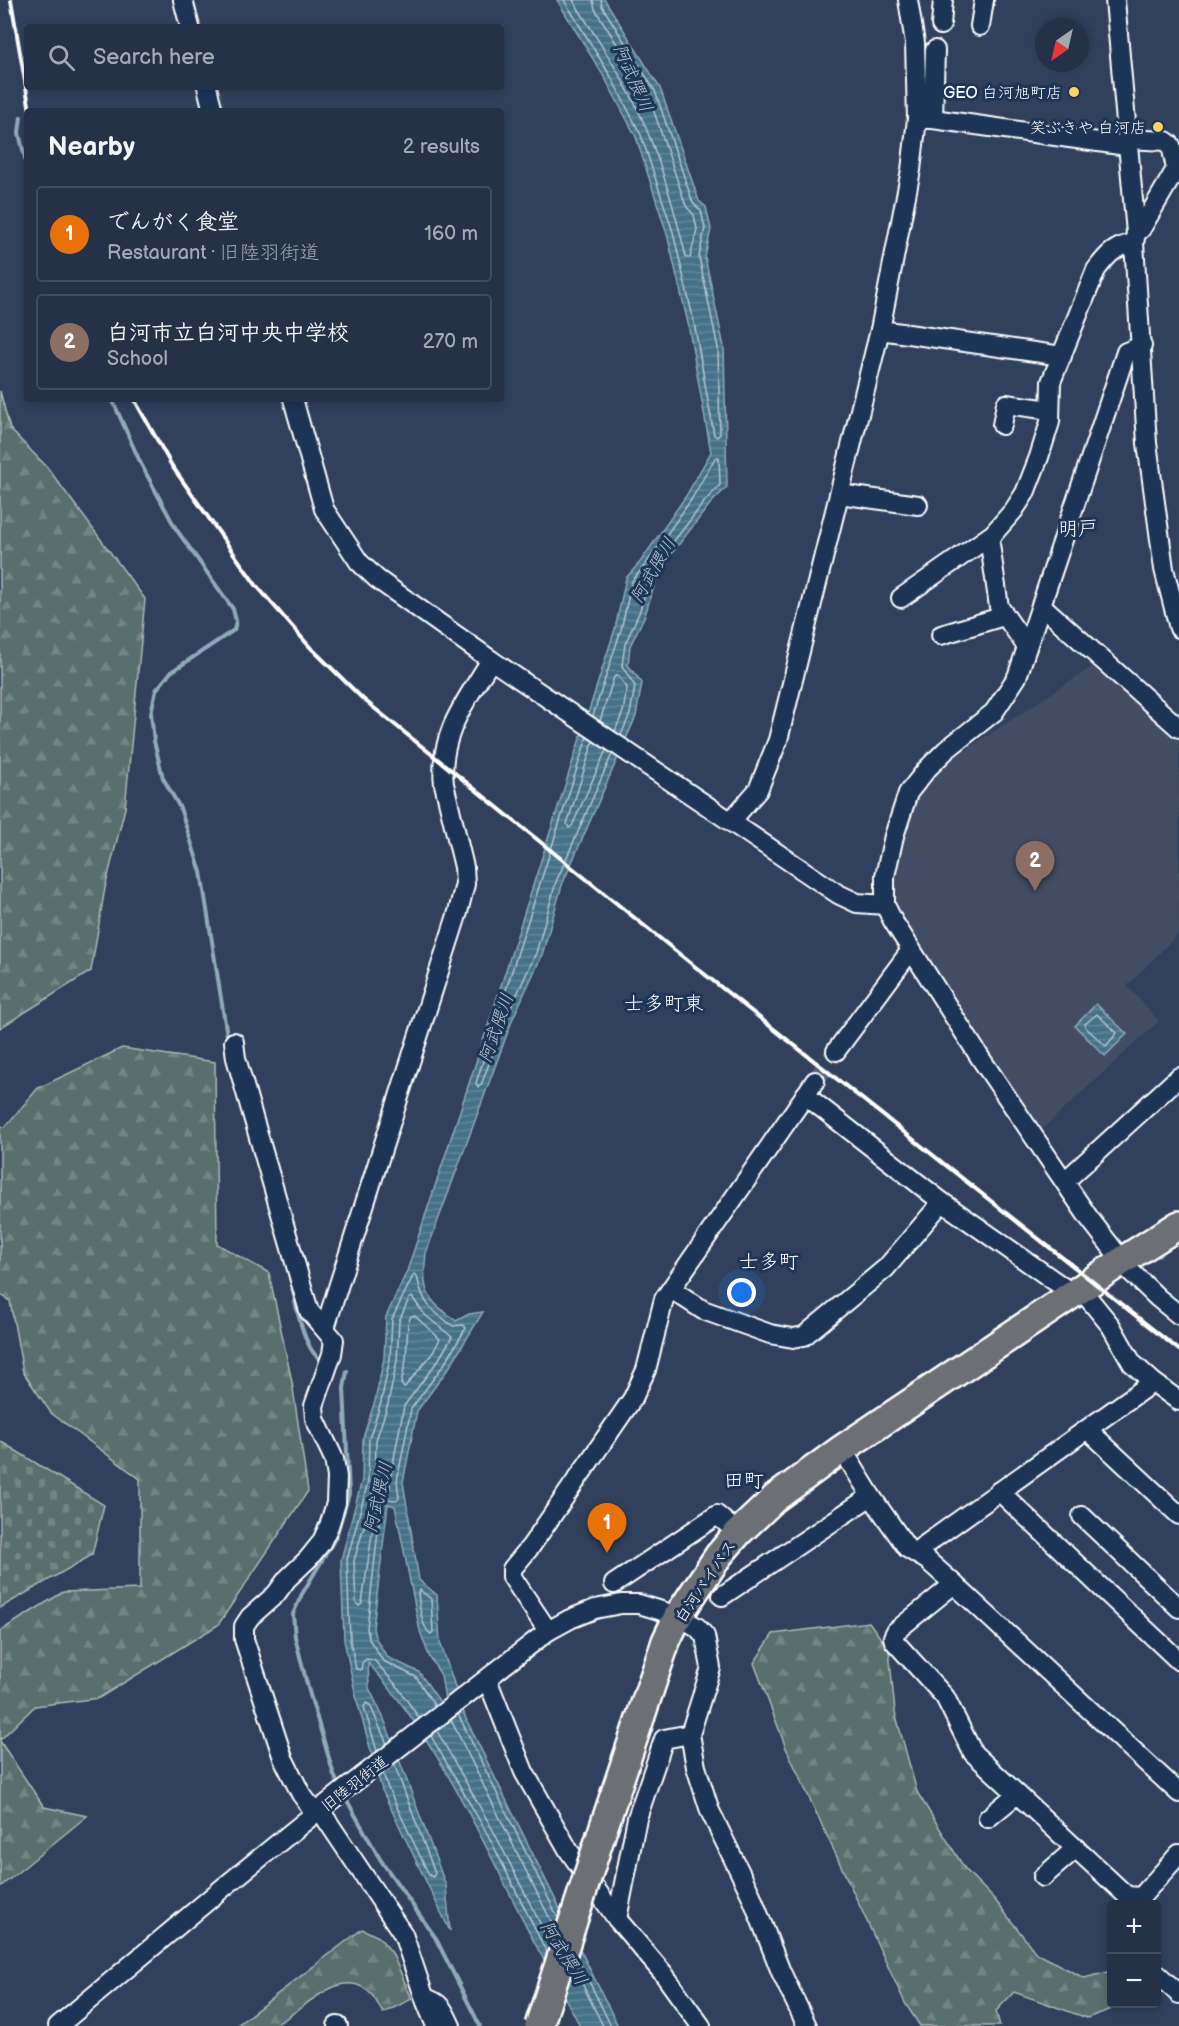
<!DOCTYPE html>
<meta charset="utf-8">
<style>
:root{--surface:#253146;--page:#2d394d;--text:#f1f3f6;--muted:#a3a9b3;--line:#424c5f;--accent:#ffd166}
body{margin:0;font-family:"Balsamiq Sans","Klee One",sans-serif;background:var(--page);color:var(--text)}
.controls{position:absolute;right:18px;bottom:18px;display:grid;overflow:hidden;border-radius:6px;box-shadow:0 3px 9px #0003}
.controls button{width:54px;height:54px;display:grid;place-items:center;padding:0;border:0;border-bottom:2px solid var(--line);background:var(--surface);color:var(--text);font:30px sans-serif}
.compass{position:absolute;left:1035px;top:18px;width:54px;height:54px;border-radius:50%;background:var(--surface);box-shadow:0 3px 9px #0003;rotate:214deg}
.you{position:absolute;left:742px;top:1293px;width:21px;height:21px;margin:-15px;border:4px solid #fff;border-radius:50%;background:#1a73e8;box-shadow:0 0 0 9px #1a73e833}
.badge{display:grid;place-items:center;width:39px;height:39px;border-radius:50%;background:var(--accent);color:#fff;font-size:20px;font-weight:700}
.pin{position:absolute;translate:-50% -50px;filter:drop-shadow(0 2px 3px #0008)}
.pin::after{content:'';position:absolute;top:32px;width:21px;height:18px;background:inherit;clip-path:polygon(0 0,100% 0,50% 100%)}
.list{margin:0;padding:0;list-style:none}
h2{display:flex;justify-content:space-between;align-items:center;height:78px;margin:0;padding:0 24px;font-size:26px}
h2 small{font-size:20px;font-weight:400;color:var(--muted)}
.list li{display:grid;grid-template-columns:39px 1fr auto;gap:18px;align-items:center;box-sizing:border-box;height:96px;margin:0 12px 12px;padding:0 12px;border:2px solid var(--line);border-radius:6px}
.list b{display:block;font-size:22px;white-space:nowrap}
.list p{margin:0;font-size:20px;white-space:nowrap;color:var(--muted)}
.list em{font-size:20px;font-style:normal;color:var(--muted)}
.icon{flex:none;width:33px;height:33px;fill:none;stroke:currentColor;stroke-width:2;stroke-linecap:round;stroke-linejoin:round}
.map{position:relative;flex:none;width:1179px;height:2026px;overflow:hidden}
.search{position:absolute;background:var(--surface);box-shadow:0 3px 9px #0003;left:24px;top:24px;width:480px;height:66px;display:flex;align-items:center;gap:15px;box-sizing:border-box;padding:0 21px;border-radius:6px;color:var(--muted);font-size:22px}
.panel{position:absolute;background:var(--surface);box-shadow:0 3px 9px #0003;left:24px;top:108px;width:480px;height:294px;border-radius:6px}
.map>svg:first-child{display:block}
.built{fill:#434d64}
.forest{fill:url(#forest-firs);stroke:#acb8b6;stroke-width:1.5}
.cemetery{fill:url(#cemetery-stones);stroke:#acb8b6;stroke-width:1.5}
.water{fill:url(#water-rules);stroke:#8faab8;stroke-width:1.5;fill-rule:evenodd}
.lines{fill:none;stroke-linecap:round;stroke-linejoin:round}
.shore{stroke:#b5c6d0;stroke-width:1.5}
.stream{stroke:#8faab8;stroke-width:4}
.minor-tunnel{stroke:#505e75;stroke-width:18;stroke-dasharray:18 9;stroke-linecap:butt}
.minor-casing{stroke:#fff;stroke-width:22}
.highway-casing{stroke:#fff;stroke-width:32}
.minor{stroke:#1d3557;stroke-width:18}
.highway{stroke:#6c6f75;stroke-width:27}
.rail{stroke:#fff;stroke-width:4}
.highway-bridge-casing{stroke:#fff;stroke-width:32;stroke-linecap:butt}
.highway-bridge{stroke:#6c6f75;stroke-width:27}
.poi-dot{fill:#ffd166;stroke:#1d3557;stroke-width:2}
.labels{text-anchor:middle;stroke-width:6;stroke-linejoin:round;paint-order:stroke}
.poi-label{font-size:16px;fill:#fff;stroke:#1d3557;text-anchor:end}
.street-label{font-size:16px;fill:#fff;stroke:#1d3557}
.water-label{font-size:18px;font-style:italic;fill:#b5c6d0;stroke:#1d3557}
.quarter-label{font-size:20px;fill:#fff;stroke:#1d3557}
</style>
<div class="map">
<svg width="1179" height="2026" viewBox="0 0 1179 2026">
<defs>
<pattern id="forest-firs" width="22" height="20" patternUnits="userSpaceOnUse" patternTransform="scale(1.5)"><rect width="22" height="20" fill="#58706d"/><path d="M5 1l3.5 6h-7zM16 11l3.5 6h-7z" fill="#718583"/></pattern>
<pattern id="cemetery-stones" width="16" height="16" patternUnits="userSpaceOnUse" patternTransform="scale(1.5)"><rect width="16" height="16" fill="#58706d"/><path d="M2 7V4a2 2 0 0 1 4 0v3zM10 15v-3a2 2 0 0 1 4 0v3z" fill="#718583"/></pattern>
<pattern id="water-rules" width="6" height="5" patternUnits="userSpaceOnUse" patternTransform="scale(1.5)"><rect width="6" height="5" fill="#457189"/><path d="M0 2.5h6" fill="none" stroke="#61869b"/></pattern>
</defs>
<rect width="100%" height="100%" fill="#31415d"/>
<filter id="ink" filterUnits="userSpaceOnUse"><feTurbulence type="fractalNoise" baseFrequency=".0167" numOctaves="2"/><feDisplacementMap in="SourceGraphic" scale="12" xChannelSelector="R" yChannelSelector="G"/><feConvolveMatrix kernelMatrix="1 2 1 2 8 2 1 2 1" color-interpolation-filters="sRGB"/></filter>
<g filter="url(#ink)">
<polygon class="built" points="1098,663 1179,733 1179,933 1127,986 1159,1021 1041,1130 899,921 891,904 891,879 914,795 935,770"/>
<g class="forest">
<polygon points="0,391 10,429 47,467 145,599 125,808 105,888 91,971 0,1028"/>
<polygon points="122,1048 215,1062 217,1244 269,1273 292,1382 308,1491 218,1625 99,1698 35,1706 0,1740 0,1631 63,1592 140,1589 140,1479 51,1413 23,1372 10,1301 0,1294 0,1126 5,1127 38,1088"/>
<polygon points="869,1622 889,1650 895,1712 917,1792 965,1869 995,1900 1036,1953 1084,1978 1108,1972 1111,1978 1112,2004 1115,2004 1112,2009 1087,2018 1014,1992 996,2011 1000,2026 920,2026 905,2003 786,1748 754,1663 773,1634"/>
<polygon points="0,1741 44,1807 87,1816 0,1887"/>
<path d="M362,1929L379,1937L392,1953L412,1999L383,2013C379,2007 376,1999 371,1994C341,1962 301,2014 274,2025C264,2026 247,2026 236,2026Z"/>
</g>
<polygon class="cemetery" points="0,1441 104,1505 92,1555 0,1608"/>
<g class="water">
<path d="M557,0H605L660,88L699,201L706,207L711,229L705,257L724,347L727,487L710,504L659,570L645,615L630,646L628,665L642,683L636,716L562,885L542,955L513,1018L426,1253C422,1292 425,1298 456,1321L469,1314L483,1312L450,1366L417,1411L403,1482L419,1580L437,1595L440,1642L466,1719L618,2026H580C564,1995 546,1965 530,1934C482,1840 439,1741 368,1663L369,1688L384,1719L446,1886L450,1931L382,1790L357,1701L344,1640L341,1560L362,1480L363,1438L375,1401L384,1358L386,1317L407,1271L490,1020L615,629L626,578L641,561L686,496L711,452L688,323L667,234L636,137L606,80ZM388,1504L395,1506L420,1631L429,1656L441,1675L447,1712L419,1672L387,1657L375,1637L373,1628Z"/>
<polygon points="1096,1004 1127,1034 1105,1056 1075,1026"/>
</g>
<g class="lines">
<g class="shore">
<polyline points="564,0 611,77 641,135 673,232 694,322 714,435 717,437 720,434 718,348 699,257 705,228 701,211 693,203 655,91 602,6 601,0"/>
<path d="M573,0C598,41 631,88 648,133C664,172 676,215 686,257L690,258L697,229L694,215L686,206L648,94L595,9L593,0"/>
<polyline points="593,716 621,630 632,581 646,564 691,500 715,458 719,457 720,485 705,501 654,567 639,613 625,644 622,666 635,686 630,714 621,735"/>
<polyline points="600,721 614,677 618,675 627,688 623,712 615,731"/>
<polyline points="587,737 476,1083 478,1087 481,1085 507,1016 536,953 556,882 612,754"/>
<polyline points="593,742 567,824 569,828 572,826 606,750"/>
<polygon points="1097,1014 1117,1033 1106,1046 1085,1027 1085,1024"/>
<polygon points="412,1297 425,1315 452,1337 439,1359 404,1406 390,1479 390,1489 375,1497 372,1494 375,1481 376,1440 388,1404 397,1361 399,1321 409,1299"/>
<polygon points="411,1316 415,1316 440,1339 432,1354 404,1388 401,1384 406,1360 408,1323"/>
<polygon points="369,1509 373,1511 374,1520 362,1603 359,1606 356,1603 354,1561"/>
<path d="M420,1590L431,1599L433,1632L431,1634C422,1629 419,1604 418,1593Z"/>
<polyline points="458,1714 558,1918"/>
<path d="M419,1718L397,1686L374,1660L366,1659L362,1663L361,1670L356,1669L350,1639L347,1560L368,1482L369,1439L381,1402L390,1359L392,1319L414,1274L417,1276C423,1305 430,1309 453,1326L463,1325L466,1328L445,1363L411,1409L397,1481L399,1498L397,1500L386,1499L381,1505L367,1628L369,1639L383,1661L416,1677L435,1706"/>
<polyline points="451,1720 555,1929"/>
<polyline points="437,1731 494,1832 550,1943"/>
<polyline points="431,1736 488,1835 547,1953"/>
<polyline points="377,1751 364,1707 366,1703 370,1705 387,1744"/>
<polyline points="383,1773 388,1788 429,1875 433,1877 435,1873 394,1764"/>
<polyline points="577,1957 611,2026"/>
<polyline points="574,1967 603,2026"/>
</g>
<g class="stream">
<polyline points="21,117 19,133 27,167"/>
<polyline points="112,399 141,464 176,529 233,609 236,621 234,630 171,672 156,690 151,713 154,741 163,778 180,808 201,872 228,1042"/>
<path d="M289,1272C293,1292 303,1352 321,1359"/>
<polyline points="340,1788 334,1775 308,1688 295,1637 293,1614 302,1594 336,1537 349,1494 344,1388 347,1371"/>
<polyline points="345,1797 380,1859 435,1937 480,2026"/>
</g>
<polyline class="minor-tunnel" points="815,1081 836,1051"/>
<defs>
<g id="minor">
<polyline points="183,0 190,27"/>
<polyline points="1115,0 1136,233 1134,243 1147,443 1164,569 1179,628"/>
<polyline points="941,25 943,0"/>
<polyline points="980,26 984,0"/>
<polyline points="207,87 213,111"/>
<polyline points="917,119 933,119 1127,146"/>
<polyline points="933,119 935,50"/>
<polyline points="1127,139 1166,141 1171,145 1176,169 1141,229 1136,233"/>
<polyline points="880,330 1062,356"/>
<polyline points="1142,346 1126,352 1017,677 994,712 946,750 927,769 908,793 894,836 885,876 885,905 893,921 981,1059 1089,1218 1130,1271 1158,1298 1179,1315"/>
<polyline points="293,399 324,509 359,562 377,579 491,660 838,894 857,903 885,905"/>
<polyline points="1002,425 1006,404 1050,410"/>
<polyline points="839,494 918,505"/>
<polyline points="989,537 999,607 1027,647"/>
<path d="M901,598L993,534L1014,510L1025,493L1039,457L1050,422L1051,382L1096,270C1108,254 1114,247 1134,243"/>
<polyline points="1042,606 1179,728"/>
<polyline points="941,635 1004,616"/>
<polyline points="731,821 758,790 778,740 880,330 911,170 917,119 915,43 908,0"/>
<polyline points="234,1042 236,1058 309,1311 334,1340 332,1354 314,1406 315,1419 334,1459 337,1477 336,1503 329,1526 321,1543 308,1559 287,1579 276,1594 250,1617 244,1626 244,1639 283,1758 301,1794 310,1806 324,1816 403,1934 426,2002 436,2026"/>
<polyline points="836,1051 911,950"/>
<polyline points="805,1095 942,1202 1073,1294"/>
<polyline points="1065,1181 1179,1077"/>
<polyline points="671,1289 703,1310 770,1334 793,1338 804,1336 886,1268 942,1202"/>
<polyline points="1078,1290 1089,1299 1111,1326 1132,1363 1153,1382 1179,1401"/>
<path d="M325,1328L458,912L465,884L464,867L444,784C438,734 467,700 491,660"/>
<polyline points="1088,1430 1179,1515"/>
<polyline points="842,1449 871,1496 907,1548 927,1560 954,1584 1179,1793"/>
<polyline points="999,1491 1179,1661"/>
<polyline points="1082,1516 1179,1608"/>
<polyline points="915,1552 1153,1382"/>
<polyline points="614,1584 717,1515 738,1533"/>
<polyline points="954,1584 896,1631 893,1637 894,1641 945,1697 973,1753 1127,1896 1141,1897 1179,1854"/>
<polyline points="722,1596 871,1496"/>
<polyline points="548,1631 512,1577 512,1569 531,1546 633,1398 646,1370 664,1299 815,1081"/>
<polyline points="487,1679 524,1772 569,1851 617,1919 663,1973 701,2026"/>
<polyline points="988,1818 1017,1794"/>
<polyline points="1043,1877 1076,1848"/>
<polyline points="617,1919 637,1818 664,1739 690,1734"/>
<polyline points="1156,1973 1179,1994"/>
<path d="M425,1998C442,2003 444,2011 451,2026"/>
<polyline points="58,2026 224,1887 329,1802 548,1631 570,1619 595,1609 621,1604 639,1604 678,1616 697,1627 705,1636 711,1668 690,1734 696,1767 710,1811 751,1895 781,1972 807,2026"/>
<polyline points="337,2026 338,2026"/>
</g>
<polyline id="highway" points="601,1835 666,1641 678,1616 719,1555 738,1533 775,1498 842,1449 1122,1261 1179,1225"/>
</defs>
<use href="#minor" class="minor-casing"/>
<use href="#highway" class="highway-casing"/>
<use href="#minor" class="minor"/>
<use href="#highway" class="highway"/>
<g class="rail">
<polyline points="11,0 30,111"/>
<polyline points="134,399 172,466 256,585 309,646 363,699 693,965 1179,1350"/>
</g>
<defs>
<polyline id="highway-bridge" points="539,2026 601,1835"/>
</defs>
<use href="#highway-bridge" class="highway-bridge-casing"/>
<use href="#highway-bridge" class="highway-bridge"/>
</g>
</g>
<g class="poi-dot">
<circle cx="1074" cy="92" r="6"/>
<circle cx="1158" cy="127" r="6"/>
</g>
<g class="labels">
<g class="poi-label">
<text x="1062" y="98">GEO 白河旭町店</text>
<text x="1146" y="133">笑ぶきや 白河店</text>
</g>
<g class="street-label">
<text transform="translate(705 1581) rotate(-56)" y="6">白河バイパス</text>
<text transform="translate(354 1783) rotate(-38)" y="6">旧陸羽街道</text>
</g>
<g class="water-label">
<text transform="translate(633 78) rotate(66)" y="6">阿武隈川</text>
<text transform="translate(653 570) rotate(-60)" y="6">阿武隈川</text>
<text transform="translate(496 1028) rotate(-71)" y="6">阿武隈川</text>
<text transform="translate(378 1497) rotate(-77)" y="6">阿武隈川</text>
<text transform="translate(564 1953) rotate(58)" y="6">阿武隈川</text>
</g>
<g class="quarter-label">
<text x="1078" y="535">明戸</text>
<text x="664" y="1010">士多町東</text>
<text x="769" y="1268">士多町</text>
<text x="744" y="1487">田町</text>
</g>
</g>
</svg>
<div class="controls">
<button>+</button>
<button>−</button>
</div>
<svg class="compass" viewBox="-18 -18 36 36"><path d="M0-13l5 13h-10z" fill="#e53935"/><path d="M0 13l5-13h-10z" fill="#a3a9b3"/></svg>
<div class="you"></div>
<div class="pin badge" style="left:607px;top:1553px;background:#e8710a">1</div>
<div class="pin badge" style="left:1035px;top:891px;background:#8d6e63">2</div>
<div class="search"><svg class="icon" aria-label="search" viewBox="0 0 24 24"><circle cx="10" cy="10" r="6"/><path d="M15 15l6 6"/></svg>Search here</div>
<section class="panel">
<h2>Nearby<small>2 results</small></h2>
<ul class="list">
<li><span class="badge" style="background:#e8710a">1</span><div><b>でんがく食堂</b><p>Restaurant · 旧陸羽街道</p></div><em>160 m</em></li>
<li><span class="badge" style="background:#8d6e63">2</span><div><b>白河市立白河中央中学校</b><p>School</p></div><em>270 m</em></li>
</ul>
</section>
</div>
